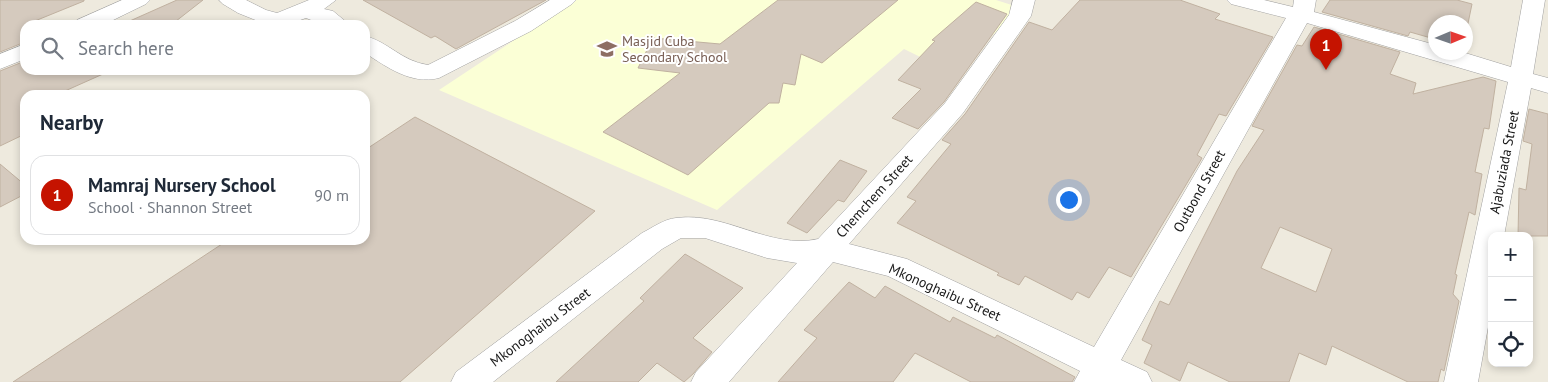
<!DOCTYPE html>
<meta charset="utf-8">
<style>
:root{--surface:#fff;--page:#f2f2f3;--text:#1f2937;--muted:#747a83;--line:#e0e1e3;--accent:#c51300}
body{margin:0;font-family:"PT Sans",sans-serif;background:var(--page);color:var(--text)}
.controls{position:absolute;right:15px;bottom:15px;display:grid;overflow:hidden;border-radius:10px;box-shadow:0 2px 8px #0003}
.controls button{width:45px;height:45px;display:grid;place-items:center;padding:0;border:0;border-bottom:1px solid var(--line);background:var(--surface);color:var(--text);font:25px sans-serif}
.compass{position:absolute;left:1428px;top:15px;width:45px;height:45px;border-radius:50%;background:var(--surface);box-shadow:0 2px 8px #0003;rotate:88deg}
.you{position:absolute;left:1068px;top:199px;width:18px;height:18px;margin:-12px;border:4px solid #fff;border-radius:50%;background:#1a73e8;box-shadow:0 0 0 8px #1a73e833}
.badge{display:grid;place-items:center;width:32px;height:32px;border-radius:50%;background:var(--accent);color:#fff;font-size:16px;font-weight:700}
.pin{position:absolute;translate:-50% -41px;filter:drop-shadow(0 1px 2px #0008)}
.pin::after{content:'';position:absolute;top:26px;width:18px;height:15px;background:inherit;clip-path:polygon(0 0,100% 0,50% 100%)}
.list{margin:0;padding:0;list-style:none}
h2{display:flex;justify-content:space-between;align-items:center;height:65px;margin:0;padding:0 20px;font-size:21px}
h2 small{font-size:16px;font-weight:400;color:var(--muted)}
.list li{display:grid;grid-template-columns:32px 1fr auto;gap:15px;align-items:center;box-sizing:border-box;height:80px;margin:0 10px 10px;padding:0 10px;border:1px solid var(--line);border-radius:15px}
.list b{display:block;font-size:19px;white-space:nowrap}
.list p{margin:0;font-size:16px;white-space:nowrap;color:var(--muted)}
.list em{font-size:16px;font-style:normal;color:var(--muted)}
.icon{flex:none;width:28px;height:28px;fill:none;stroke:currentColor;stroke-width:2;stroke-linecap:round;stroke-linejoin:round}
.map{position:relative;flex:none;width:1548px;height:382px;overflow:hidden}
.search{position:absolute;background:var(--surface);box-shadow:0 2px 8px #0003;left:20px;top:20px;width:350px;height:55px;display:flex;align-items:center;gap:12px;box-sizing:border-box;padding:0 18px;border-radius:15px;color:var(--muted);font-size:19px}
.panel{position:absolute;background:var(--surface);box-shadow:0 2px 8px #0003;left:20px;top:90px;width:350px;height:155px;border-radius:15px}
.map>svg:first-child{display:block}
.education{fill:#fbffd6}
.building{fill:#d5cabe;stroke:#c0b1a0;fill-rule:evenodd}
.lines{fill:none;stroke-linecap:round;stroke-linejoin:round}
.minor-casing{stroke:#a1a1a1;stroke-width:1}
.minor{fill:#fff;fill-rule:evenodd}
.labels{text-anchor:middle;stroke-width:4;stroke-linejoin:round;paint-order:stroke}
.education-label{font-size:14px;fill:#785e54;stroke:#fff;text-anchor:start}
.street-label{font-size:14px;fill:#1a1a1a;stroke:#fff}
</style>
<div class="map">
<svg width="1548" height="382" viewBox="0 0 1548 382">
<rect width="100%" height="100%" fill="#eeeade"/>
<polygon class="education" points="575,0 996,0 1021,8 953,73 904,49 717,210 439,90"/>
<g class="building">
<polygon points="0,0 84,0 84,1 25,25 25,42 0,52"/>
<polygon points="177,0 203,0 171,25 123,24"/>
<polygon points="363,0 546,0 456,49 435,36 431,38"/>
<polygon points="778,0 898,0 822,63 801,54 795,85 783,83 779,103 769,103 688,175 603,132 680,73 638,68 653,38 720,44"/>
<polygon points="1080,0 1180,0 1220,14 1215,19 1273,37 1226,116 1219,114 1197,155 1202,158 1131,277 1109,267 1089,298 1077,292 1072,300 1025,276 1019,285 997,275 999,273 897,223 916,201 907,197 951,144 942,140 965,114 1029,22 1052,30"/>
<polygon points="1330,0 1457,0 1472,4 1466,33 1466,22 1436,22 1431,38 1410,32 1408,36 1322,12"/>
<polygon points="976,2 1007,14 944,102 918,129 892,118 921,89 898,80 935,41 932,40"/>
<path d="M1314,27L1400,52L1390,74L1416,83L1413,94L1483,77L1496,81L1489,129L1484,128L1475,172L1482,174L1475,215L1469,212L1455,274L1457,275L1453,294L1459,301L1444,371L1441,369L1438,382H1408L1332,346L1326,365L1299,353L1289,382H1230L1188,362L1180,381L1144,363L1152,345L1142,340L1160,301L1169,305L1237,171L1264,130L1252,126L1297,45L1302,46ZM1280,227L1332,249L1316,292L1261,268Z"/>
<polygon points="25,61 25,70 112,70 56,95 25,95 25,134 0,146 0,71"/>
<polygon points="1529,109 1548,114 1548,236 1518,236 1519,188 1526,190 1532,144 1523,141"/>
<polygon points="415,117 595,211 400,382 13,382 228,240 365,240 365,150"/>
<polygon points="840,160 867,171 844,202 838,200 807,233 787,223"/>
<polygon points="0,164 25,185 25,194 0,207"/>
<polygon points="685,254 743,288 693,338 712,352 693,374 684,382 657,363 638,382 556,382 644,301 640,298"/>
<polygon points="849,282 875,298 885,286 950,322 953,317 995,338 997,335 1075,377 1072,382 971,382 915,353 893,382 778,382 817,338 804,330"/>
</g>
<g class="lines">
<defs>
<g id="minor">
<polygon points="122,0 150,0 146,4 103,25 74,25 77,20"/>
<polygon points="219,0 246,0 266,10 277,13 309,0 336,0 324,9 333,11 350,25 324,25 306,18 286,25 268,25 238,13 223,4"/>
<path d="M550,0H576L572,4L531,31L439,78C411,85 387,67 365,53V36C389,42 401,61 428,65L515,21Z"/>
<path d="M1013,0H1035L1031,16L963,113L849,244L907,259L1094,347L1286,18L1231,4L1227,0H1264L1293,7L1294,0H1316L1314,12L1436,45V52H1462L1511,67L1523,0H1545L1533,74L1548,78V93L1531,88L1504,236H1492V305L1478,382H1444L1508,82L1307,23L1121,360L1147,372L1152,382H1074L1080,371L888,276L833,262L729,382H691L696,372L797,263L767,258L705,238H681L662,249L493,382H451L456,372L642,233C652,228 664,219 676,218C725,211 770,250 818,239L945,103L1009,15Z"/>
<polygon points="25,44 25,59 0,69 0,54"/>
</g>
</defs>
<use href="#minor" class="minor-casing"/>
<use href="#minor" class="minor"/>
</g>
<defs>
<symbol id="school-bare" viewBox="-9 -9 18 18"><path d="M0-5L7-2L0 1L-7-2ZM-4 1L0 2.5L4 1V4Q0 6-4 4Z" fill="#8d6e63" stroke="#fff" stroke-width="2.5" paint-order="stroke"/></symbol>
</defs>
<g fill-rule="evenodd">
<use href="#school-bare" x="593" y="35" width="28" height="28"/>
</g>
<g class="labels">
<g class="education-label">
<text x="622" y="46">Masjid Cuba<tspan x="622" dy="16">Secondary School</tspan></text>
</g>
<g class="street-label">
<text transform="translate(1504 162) rotate(-79)" y="5">Ajabuziada Street</text>
<text transform="translate(1199 191) rotate(-61)" y="5">Outbond Street</text>
<text transform="translate(874 196) rotate(-48)" y="5">Chemchem Street</text>
<text transform="translate(945 292) rotate(24)" y="5">Mkonoghaibu Street</text>
<text transform="translate(540 327) rotate(-37)" y="5">Mkonoghaibu Street</text>
</g>
</g>
</svg>
<div class="controls">
<button>+</button>
<button>−</button>
<button><svg class="icon" aria-label="locate" viewBox="0 0 24 24"><circle cx="12" cy="12" r="6"/><path d="M12 2v4M12 18v4M2 12h4M18 12h4"/></svg></button>
</div>
<svg class="compass" viewBox="-18 -18 36 36"><path d="M0-13l5 13h-10z" fill="#e53935"/><path d="M0 13l5-13h-10z" fill="#747a83"/></svg>
<div class="you"></div>
<div class="pin badge" style="left:1326px;top:70px">1</div>
<div class="search"><svg class="icon" aria-label="search" viewBox="0 0 24 24"><circle cx="10" cy="10" r="6"/><path d="M15 15l6 6"/></svg>Search here</div>
<section class="panel">
<h2>Nearby<small></small></h2>
<ul class="list">
<li><span class="badge">1</span><div><b>Mamraj Nursery School</b><p>School · Shannon Street</p></div><em>90 m</em></li>
</ul>
</section>
</div>
